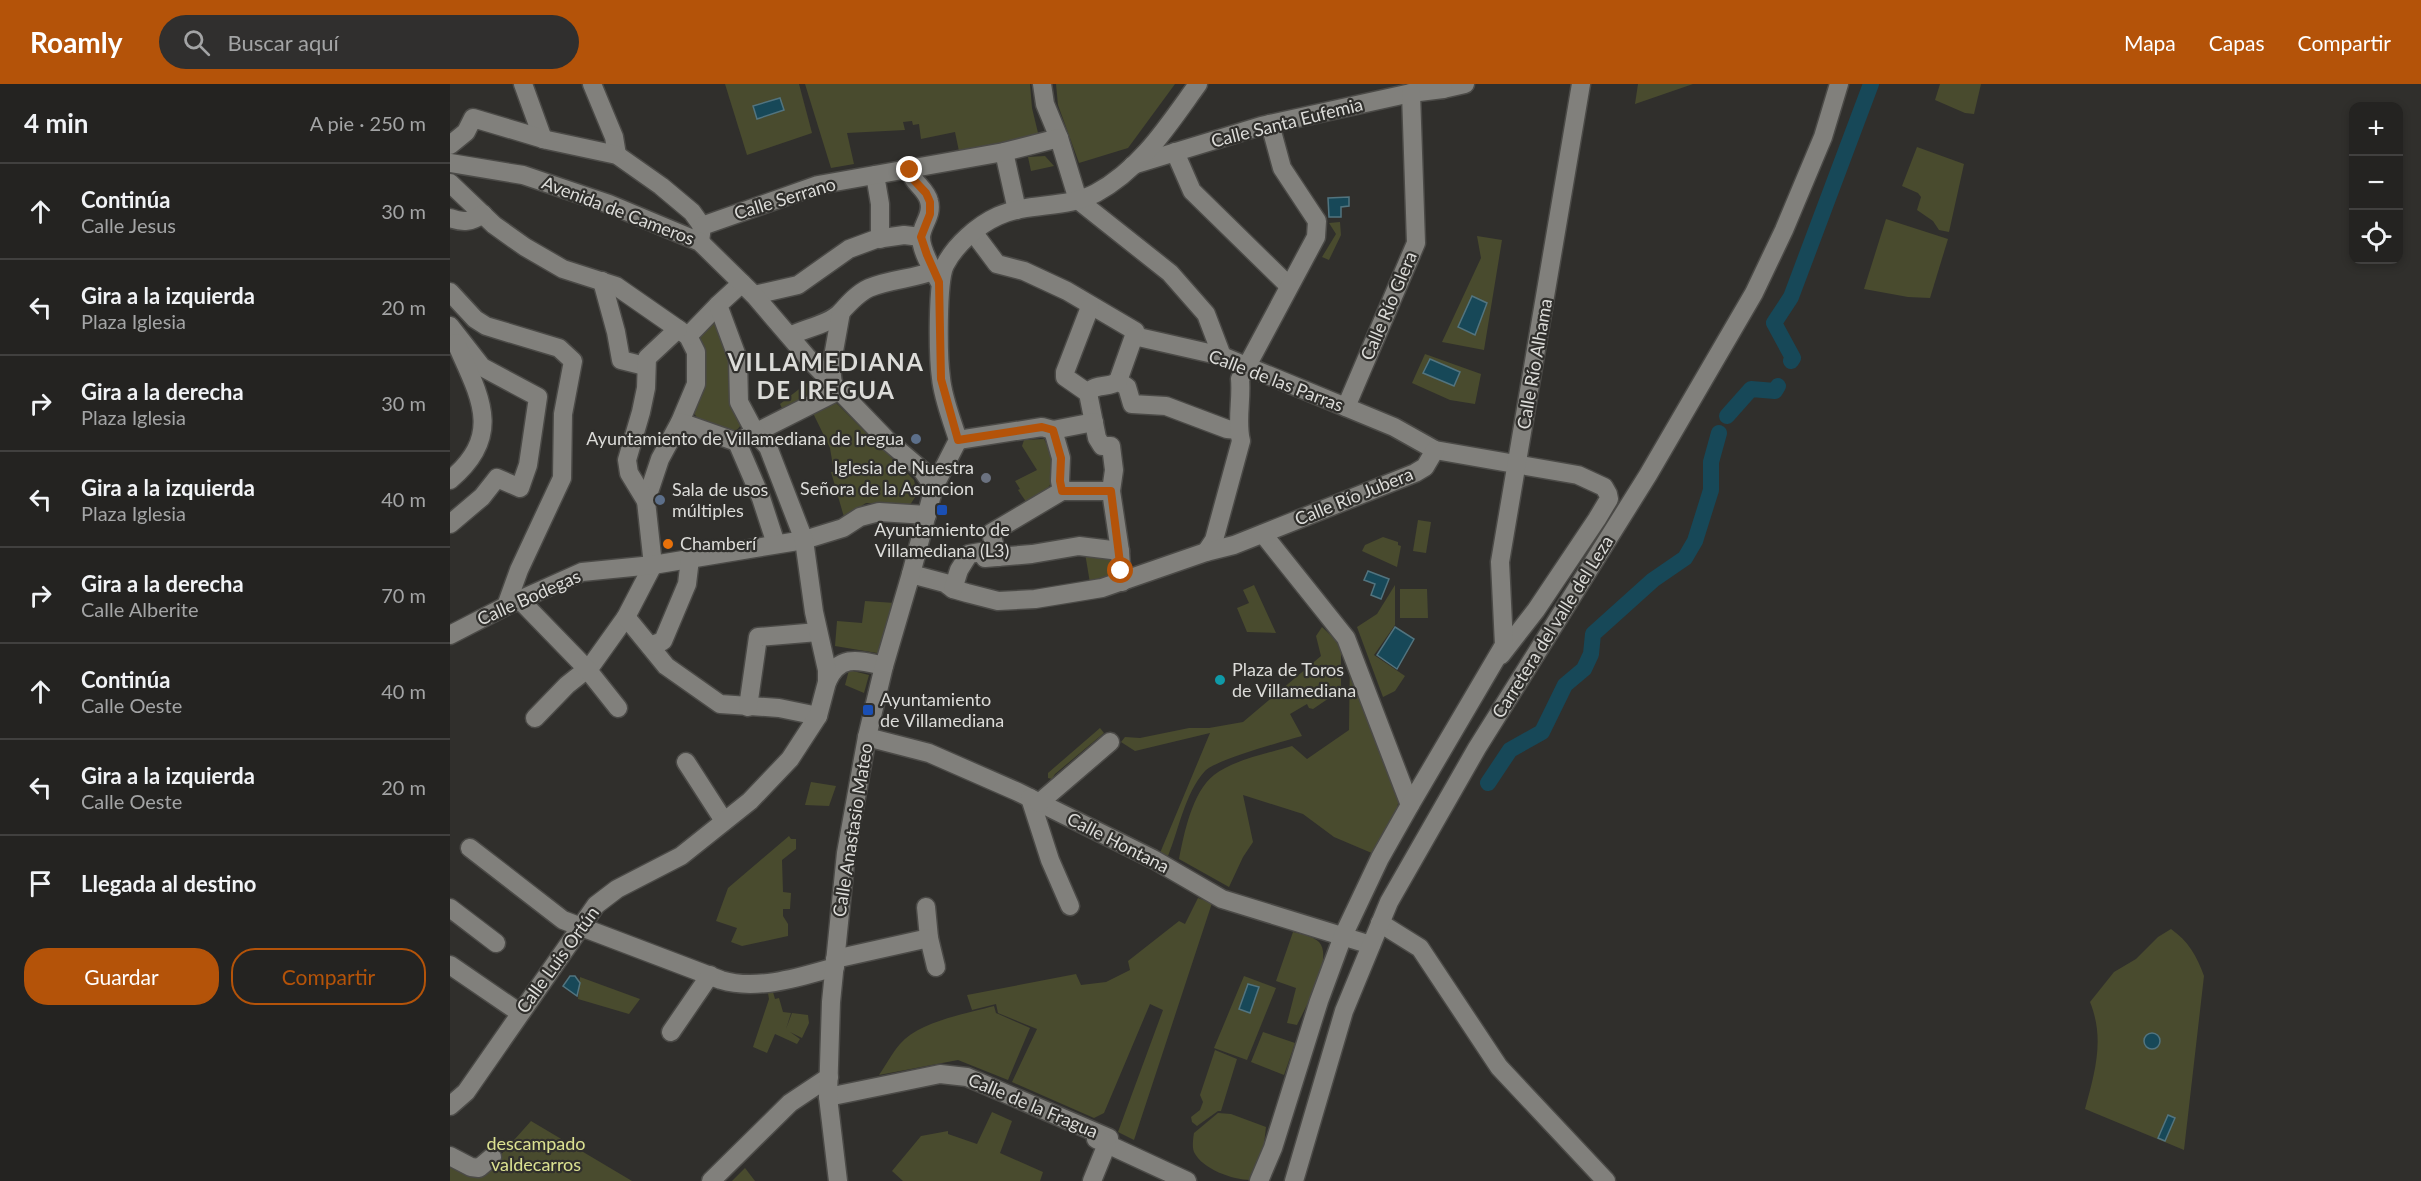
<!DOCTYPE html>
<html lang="es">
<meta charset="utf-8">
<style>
:root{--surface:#242321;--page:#302f2e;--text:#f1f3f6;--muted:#a3a4a5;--line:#41403f;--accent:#b45309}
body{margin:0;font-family:Lato,sans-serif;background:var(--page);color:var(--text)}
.controls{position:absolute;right:18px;top:18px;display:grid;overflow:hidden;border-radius:12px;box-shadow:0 3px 9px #0003}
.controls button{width:54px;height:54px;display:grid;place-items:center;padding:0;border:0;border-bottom:2px solid var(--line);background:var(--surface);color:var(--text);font:30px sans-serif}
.stop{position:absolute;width:18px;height:18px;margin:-14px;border:4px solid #b45309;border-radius:50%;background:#fff}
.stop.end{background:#b45309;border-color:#fff;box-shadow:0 2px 6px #0008}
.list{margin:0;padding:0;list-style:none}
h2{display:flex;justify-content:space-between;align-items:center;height:78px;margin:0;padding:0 24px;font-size:26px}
h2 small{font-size:20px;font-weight:400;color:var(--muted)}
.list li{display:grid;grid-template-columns:39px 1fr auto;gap:18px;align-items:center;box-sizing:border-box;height:96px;padding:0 24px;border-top:2px solid var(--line)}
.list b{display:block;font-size:22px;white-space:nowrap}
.list p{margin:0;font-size:20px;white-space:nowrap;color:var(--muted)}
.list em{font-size:20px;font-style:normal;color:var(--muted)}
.actions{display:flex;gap:12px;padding:18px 24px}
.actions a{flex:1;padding:14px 0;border:2px solid var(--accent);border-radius:24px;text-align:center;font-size:21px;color:var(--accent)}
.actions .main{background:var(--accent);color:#fff}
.icon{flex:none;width:33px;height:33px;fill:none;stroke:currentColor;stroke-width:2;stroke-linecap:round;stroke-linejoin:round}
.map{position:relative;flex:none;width:1971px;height:1097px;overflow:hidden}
header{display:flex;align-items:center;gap:36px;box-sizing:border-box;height:84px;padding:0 30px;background:var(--accent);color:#fff}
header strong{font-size:28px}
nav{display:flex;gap:33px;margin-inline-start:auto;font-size:21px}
.search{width:420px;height:54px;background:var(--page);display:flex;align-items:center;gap:15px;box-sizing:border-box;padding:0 21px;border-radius:33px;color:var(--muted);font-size:22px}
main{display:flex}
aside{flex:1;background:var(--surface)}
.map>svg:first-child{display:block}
.green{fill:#494b2e}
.water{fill:#174858;stroke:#52747f;stroke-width:1.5}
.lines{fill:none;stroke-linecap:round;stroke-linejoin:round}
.canal{stroke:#174858;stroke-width:16}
.street-casing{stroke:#4b4a47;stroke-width:21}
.secondary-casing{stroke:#4b4a47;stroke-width:21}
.street{stroke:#81807c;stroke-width:18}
.secondary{stroke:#81807c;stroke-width:18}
.route{stroke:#b45309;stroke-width:8}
.service-dot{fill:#5c6f8a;stroke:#302f2c;stroke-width:2}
.worship-dot{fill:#6b7280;stroke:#302f2c;stroke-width:2}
.transit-dot{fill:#1a4fb4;stroke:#302f2c;stroke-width:2}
.food-dot{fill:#e8710a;stroke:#302f2c;stroke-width:2}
.culture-dot{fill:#0f9aa8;stroke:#302f2c;stroke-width:2}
.labels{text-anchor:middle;stroke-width:4.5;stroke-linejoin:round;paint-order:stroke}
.street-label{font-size:18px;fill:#dcdcd9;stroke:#302f2c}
.poi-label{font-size:18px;fill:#dcdcd9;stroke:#302f2c;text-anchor:start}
.park-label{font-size:18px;fill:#dbe191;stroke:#302f2c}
.district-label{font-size:24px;font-weight:bold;letter-spacing:1.5px;fill:#dcdcd9;stroke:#302f2c}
</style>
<header>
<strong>Roamly</strong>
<div class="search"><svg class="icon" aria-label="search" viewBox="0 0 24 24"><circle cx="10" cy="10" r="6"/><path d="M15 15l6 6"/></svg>Buscar aquí</div>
<nav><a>Mapa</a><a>Capas</a><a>Compartir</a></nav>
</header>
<main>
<aside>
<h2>4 min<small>A pie · 250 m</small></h2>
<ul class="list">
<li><svg class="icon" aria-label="ahead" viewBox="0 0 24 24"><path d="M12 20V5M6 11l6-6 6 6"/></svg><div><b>Continúa</b><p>Calle Jesus</p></div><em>30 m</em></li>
<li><svg class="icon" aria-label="left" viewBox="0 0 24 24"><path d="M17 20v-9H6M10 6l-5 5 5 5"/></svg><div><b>Gira a la izquierda</b><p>Plaza Iglesia</p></div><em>20 m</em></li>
<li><svg class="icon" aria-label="right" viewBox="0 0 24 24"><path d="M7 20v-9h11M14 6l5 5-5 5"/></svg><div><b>Gira a la derecha</b><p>Plaza Iglesia</p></div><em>30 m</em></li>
<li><svg class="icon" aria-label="left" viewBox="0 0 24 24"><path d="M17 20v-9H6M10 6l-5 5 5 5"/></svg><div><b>Gira a la izquierda</b><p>Plaza Iglesia</p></div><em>40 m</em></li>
<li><svg class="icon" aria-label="right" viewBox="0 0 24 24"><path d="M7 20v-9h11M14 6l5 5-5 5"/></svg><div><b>Gira a la derecha</b><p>Calle Alberite</p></div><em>70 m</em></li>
<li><svg class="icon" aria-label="ahead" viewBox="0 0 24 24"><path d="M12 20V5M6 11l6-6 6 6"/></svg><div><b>Continúa</b><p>Calle Oeste</p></div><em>40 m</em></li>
<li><svg class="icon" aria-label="left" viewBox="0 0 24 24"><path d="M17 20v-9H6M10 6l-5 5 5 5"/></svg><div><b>Gira a la izquierda</b><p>Calle Oeste</p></div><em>20 m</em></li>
<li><svg class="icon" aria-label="arrive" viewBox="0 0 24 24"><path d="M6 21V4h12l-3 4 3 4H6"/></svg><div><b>Llegada al destino</b></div></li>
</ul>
<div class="actions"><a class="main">Guardar</a><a>Compartir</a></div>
</aside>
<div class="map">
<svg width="1971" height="1097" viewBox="0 0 1971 1097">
<rect width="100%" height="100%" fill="#302f2c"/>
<g class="green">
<polygon points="275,0 349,0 362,49 297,71"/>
<polygon points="355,0 580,0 582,24 589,53 510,72 505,48 471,55 469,40 463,41 462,37 453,38 455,46 397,49 404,80 381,84"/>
<polygon points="606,0 725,0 678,64 629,79 608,21"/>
<polygon points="1188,0 1243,0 1185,20"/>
<polygon points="1490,0 1531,0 1524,30 1515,29 1485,16"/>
<polygon points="1467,63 1514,80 1499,148 1489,146 1483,137 1467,126 1471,113 1468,109 1452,102"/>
<polygon points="595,72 604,82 581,87 578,73"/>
<polygon points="1436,135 1498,155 1480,214 1458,213 1414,205"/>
<polygon points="890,138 891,151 879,176 872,173 886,150 879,139"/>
<polygon points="1027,152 1052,156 1034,266 992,258 1031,174"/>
<polygon points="267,230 282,277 292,340 285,348 252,342 244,329 253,298 243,252"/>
<polygon points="975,270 1031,290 1025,320 1000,316 962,299"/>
<polygon points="362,295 464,396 467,410 460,421 416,419 394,433 381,388 384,388 380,364 362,327 338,337 330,320"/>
<path d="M594,355C612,390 608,397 579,422L568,406L570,405L565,397L587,386L572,362L574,356Z"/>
<polygon points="968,436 981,438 976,469 963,467"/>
<polygon points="933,453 948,458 948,461 951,462 947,483 912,467 915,461"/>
<polygon points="635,469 665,469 667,493 640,499"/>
<polygon points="804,501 826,549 797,548 787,524 799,519 793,506"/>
<polygon points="945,501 945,541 924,571 955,592 945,607 933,613 907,543 927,530"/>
<polygon points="950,505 977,505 978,534 950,534"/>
<polygon points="415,517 445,519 433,570 385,562 387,537 412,539"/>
<path d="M872,543L891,561V606L863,625L859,624L857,620L840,630L852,652C834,657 765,676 755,687C735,709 729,745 718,772L710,769L760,649L685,667L671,658L675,653L690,654L739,644H759L793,638L871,572L866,552Z"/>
<path d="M900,569L949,713L947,726L924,770L884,753L853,730L793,711L803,758L793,773L779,803L729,775C734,750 742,708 764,691C783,676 819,669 842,662L857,675L899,646Z"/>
<polygon points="399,586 419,591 414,609 395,601"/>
<polygon points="650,644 654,649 605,690 602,695 598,694 598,689"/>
<polygon points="361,698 386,702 379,722 355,721"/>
<polygon points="339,752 341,755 346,755 346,765 332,776 333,808 341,809 340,825 333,825 333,832 338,840 338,852 292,862 281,858 287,844 266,837 278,804"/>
<polygon points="748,814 762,819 684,1056 668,1048 713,926 700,920 654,1029 644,1034 562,998 587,945 548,929 546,920 522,926 517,911 626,890 631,901 656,898 680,886 678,877 729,837 735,840"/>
<path d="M1721,845C1738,857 1747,872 1754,892L1734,1066L1635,1025C1645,988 1655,955 1640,918L1664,888L1686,875L1708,853Z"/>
<path d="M843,848C851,850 863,852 869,858C884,874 855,924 847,941L837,939L846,904L826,897Z"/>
<polygon points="794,892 826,904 797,976 764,964"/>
<polygon points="130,893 190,915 179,930 128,915"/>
<polygon points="323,908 325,915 329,914 333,928 341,929 336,945 342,929 358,931 359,939 352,954 340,948 350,955 347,960 325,950 317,969 303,963 319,915 318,909"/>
<path d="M544,922L546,929L580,944L558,996L508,976L429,991C436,981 442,969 450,960C470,937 516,930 544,922Z"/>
<polygon points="813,948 845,959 834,991 801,978"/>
<polygon points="765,966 787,975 771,1027 768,1027 747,1042 742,1038 741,1033 750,1026 753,1018 750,1011"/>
<polygon points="542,1028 562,1037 550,1069 593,1088 590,1097 453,1097 442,1087 471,1052 498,1047 498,1050 527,1060"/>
<path d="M768,1029L781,1030L816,1043L813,1069L800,1096C783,1096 752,1085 744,1068C742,1063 743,1055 744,1049Z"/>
<polygon points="81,1037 182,1097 0,1097 0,1075 31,1093"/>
<polygon points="295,1084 305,1097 282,1097"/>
</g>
<g class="water">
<polygon points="330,14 334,26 307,35 303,22"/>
<polygon points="899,113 899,122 891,123 891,133 879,133 878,114"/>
<polygon points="1022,212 1037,219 1025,251 1008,243"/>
<polygon points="980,275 1010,288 1004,302 973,289"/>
<polygon points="918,487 939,495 931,515 921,511 925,500 914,496"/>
<polygon points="945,543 964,555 947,585 927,571"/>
<polygon points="120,892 125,892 130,899 127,912 113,902"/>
<polygon points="798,900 809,903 800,929 789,925"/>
<circle cx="1702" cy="957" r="8"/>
<polygon points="1718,1031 1725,1034 1715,1057 1708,1054"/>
</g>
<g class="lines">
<g class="canal">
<polyline points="1341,277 1343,274 1324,239 1341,213 1421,0"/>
<polyline points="1277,332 1301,305 1325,307 1328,302"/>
<polyline points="1038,699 1060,666 1092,648 1115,601 1134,585 1141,570 1143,550 1203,496 1235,474 1245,457 1261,406 1261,378 1269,349"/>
</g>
<defs>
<g id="street">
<polyline points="73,0 93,55"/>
<polyline points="142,0 164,53 167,71"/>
<polyline points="592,0 595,20 609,54 628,116 720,189 756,230 772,272"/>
<polyline points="987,0 993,5 1015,0"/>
<polyline points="0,61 16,48 23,34 97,56 167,71 211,102 242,128 252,142"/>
<polyline points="554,68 567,126"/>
<polyline points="725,68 742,107 839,202"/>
<polyline points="683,81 811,42 961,9 993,5"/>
<path d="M460,86C462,99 476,104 479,117C483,131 472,140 471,153C471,167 482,185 489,197"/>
<polyline points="425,91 430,120 430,155"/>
<polyline points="0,99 44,141 75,163 113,185 166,202 238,252 246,268 246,300 230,338 210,375 196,417 203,481 176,533 141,582 117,601 85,634"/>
<path d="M0,134C13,139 21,138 33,130"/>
<polyline points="523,148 547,180 574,187 617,207 685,247 684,252"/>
<polyline points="250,158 252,142 368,101 554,68 609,54"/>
<polyline points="152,197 166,248 171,276 195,282"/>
<polyline points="0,208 25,235 36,242 109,264 123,277 113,330 112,394 69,486 56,522"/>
<polyline points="304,211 348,201 399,165 426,155 454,151 471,153"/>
<polyline points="0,242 32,283 88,313 78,381 70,404 47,394 32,413 0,440"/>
<polyline points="238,252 268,221"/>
<path d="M340,252C355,244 378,241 391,228C399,219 408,209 419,204C440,195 463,195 483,187"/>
<polyline points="684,252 772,272 944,343 985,366 1128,391 1154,403 1158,410 1159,415 1147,435 1086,526 1051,571"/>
<polyline points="668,297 677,303 682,320 716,322 777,345 788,346"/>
<polyline points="668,297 684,252"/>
<polyline points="383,300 381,284 391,228"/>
<polyline points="638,309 647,354 652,362 661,362 664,386 661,407 670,467 672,498"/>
<polyline points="638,309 615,293 615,288 640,223"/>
<path d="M638,309C646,298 659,305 668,297"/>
<polyline points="896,323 966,159 961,9"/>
<polyline points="230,338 287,358 390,306"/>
<polyline points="603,346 611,374 610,397 612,407 661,407"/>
<polyline points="508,356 592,343 603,346 644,338"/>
<polyline points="287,358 311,414 326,460"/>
<path d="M0,396C54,351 30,313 6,259"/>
<polyline points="196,417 179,389 177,376 191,328 196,304 197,274 228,245"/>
<polyline points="813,450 896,554 960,721"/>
<path d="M756,468L764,456L791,357C786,337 792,316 790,295L866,153L867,137L832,84L820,40"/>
<polyline points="548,473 541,449 612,407"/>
<polyline points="461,490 495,499 503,505 517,509 548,517 585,515 652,504 756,468 784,461 965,389 975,383 985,366"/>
<polyline points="503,505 509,486 519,470 531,468 535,474 582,470 629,462 670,467"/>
<polyline points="70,516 137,585 168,624"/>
<polyline points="176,533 216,582 270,620 329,624 368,632"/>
<polyline points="0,551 56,522 132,488 203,481 354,456 393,444 410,433 429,428 477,431"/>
<polyline points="200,562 213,557 237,500 240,475"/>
<path d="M377,598C389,570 408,576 434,582"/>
<polyline points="298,623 308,553 368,548"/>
<polyline points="417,653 479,669 568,708 703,775 772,815 921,861"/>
<polyline points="236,678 274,737"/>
<polyline points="580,714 600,776 620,822"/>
<polyline points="589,719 660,658"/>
<path d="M20,764L113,836L271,896C307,907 350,893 385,883"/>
<polyline points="476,823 479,854"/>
<polyline points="0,824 46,859"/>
<polyline points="930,839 970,864 1049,983 1156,1097"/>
<polyline points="385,875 479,854 486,883"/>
<polyline points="0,881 70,929"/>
<polyline points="221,948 260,891"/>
<polyline points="378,1013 490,990 517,993 659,1054 657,1060 737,1097"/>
<polyline points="0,1022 16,1008 146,821 167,805 231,772 300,717 340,675 368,632 377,598 377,586 364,528 354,456 318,363 305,348 289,318 288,275 268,221 292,199"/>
<polyline points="0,1072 21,1083 29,1084 42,1073"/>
<polyline points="261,1097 340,1019 379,993"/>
<polyline points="642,1097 657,1060 646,1055"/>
<polyline points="809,1097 823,1064 869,917 893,852 930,774 960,721 1054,561 1050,478 1131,0"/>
</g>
<g id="secondary">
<polyline points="0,79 73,91 159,120 250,158 304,211 358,274 439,358 472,386 484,403"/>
<path d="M388,1097L378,1013L381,918L396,769L417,653L434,582L461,490L484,403L508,356C502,336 493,315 491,294C488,273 487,198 495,181C505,161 528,141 548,132C579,118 616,125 646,109C691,85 719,40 748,0"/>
<polyline points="844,1097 894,927 939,818 1027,664 1198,391 1304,209 1334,146 1373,53 1389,0"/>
</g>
</defs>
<use href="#street" class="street-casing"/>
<use href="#secondary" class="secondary-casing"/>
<use href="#street" class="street"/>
<use href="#secondary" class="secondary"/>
</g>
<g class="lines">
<polyline class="route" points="460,86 461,93 476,109 480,118 480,130 471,153 477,171 489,198 491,295 508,356 592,343 603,346 611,374 610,397 612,407 661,407 671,487"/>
</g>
<g class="service-dot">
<circle cx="466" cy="355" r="6"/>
<circle cx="210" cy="416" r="6"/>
</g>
<circle class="worship-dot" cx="536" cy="394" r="6"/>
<g class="transit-dot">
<rect x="486" y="420" width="12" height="12" rx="3"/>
<rect x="412" y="620" width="12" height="12" rx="3"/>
</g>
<circle class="food-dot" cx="218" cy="460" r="6"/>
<circle class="culture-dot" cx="770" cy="596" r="6"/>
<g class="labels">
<g class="street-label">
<text transform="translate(837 39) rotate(-14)" y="6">Calle Santa Eufemia</text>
<text transform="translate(335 115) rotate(-17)" y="6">Calle Serrano</text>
<text transform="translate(168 127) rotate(21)" y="6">Avenida de Cameros</text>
<text transform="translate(939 222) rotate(-67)" y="6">Calle Río Glera</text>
<text transform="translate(1085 280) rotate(-80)" y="6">Calle Río Alhama</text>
<text transform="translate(826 297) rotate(21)" y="6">Calle de las Parras</text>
<text transform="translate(904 413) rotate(-22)" y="6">Calle Río Jubera</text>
<text transform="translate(79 514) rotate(-24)" y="6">Calle Bodegas</text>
<text transform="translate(1103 543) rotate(-58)" y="6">Carretera del valle del Leza</text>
<text transform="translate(403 746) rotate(-81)" y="6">Calle Anastasio Mateo</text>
<text transform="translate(668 759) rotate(27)" y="6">Calle Hontana</text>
<text transform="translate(108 876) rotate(-54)" y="6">Calle Luis Ortún</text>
<text transform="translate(583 1022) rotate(23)" y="6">Calle de la Fragua</text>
</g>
<g class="poi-label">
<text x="454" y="361" text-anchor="end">Ayuntamiento de Villamediana de Iregua</text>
<text x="524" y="390" text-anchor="end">Iglesia de Nuestra<tspan x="524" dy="21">Señora de la Asuncion</tspan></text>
<text x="222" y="412">Sala de usos<tspan x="222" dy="21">múltiples</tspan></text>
<text x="492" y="452" text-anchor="middle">Ayuntamiento de<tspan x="492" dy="21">Villamediana (L3)</tspan></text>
<text x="230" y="466">Chamberí</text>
<text x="782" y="592">Plaza de Toros<tspan x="782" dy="21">de Villamediana</tspan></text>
<text x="430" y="622">Ayuntamiento<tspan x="430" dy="21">de Villamediana</tspan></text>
</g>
<g class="park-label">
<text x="86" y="1066">descampado<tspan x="86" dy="21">valdecarros</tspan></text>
</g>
<g class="district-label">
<text x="376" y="287">VILLAMEDIANA<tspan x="376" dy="28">DE IREGUA</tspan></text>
</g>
</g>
</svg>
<div class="controls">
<button>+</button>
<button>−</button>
<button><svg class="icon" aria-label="locate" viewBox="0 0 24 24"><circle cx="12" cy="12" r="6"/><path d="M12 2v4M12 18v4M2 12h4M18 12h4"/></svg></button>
</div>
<div class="stop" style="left:671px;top:487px"></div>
<div class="stop end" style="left:460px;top:86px"></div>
</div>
</main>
